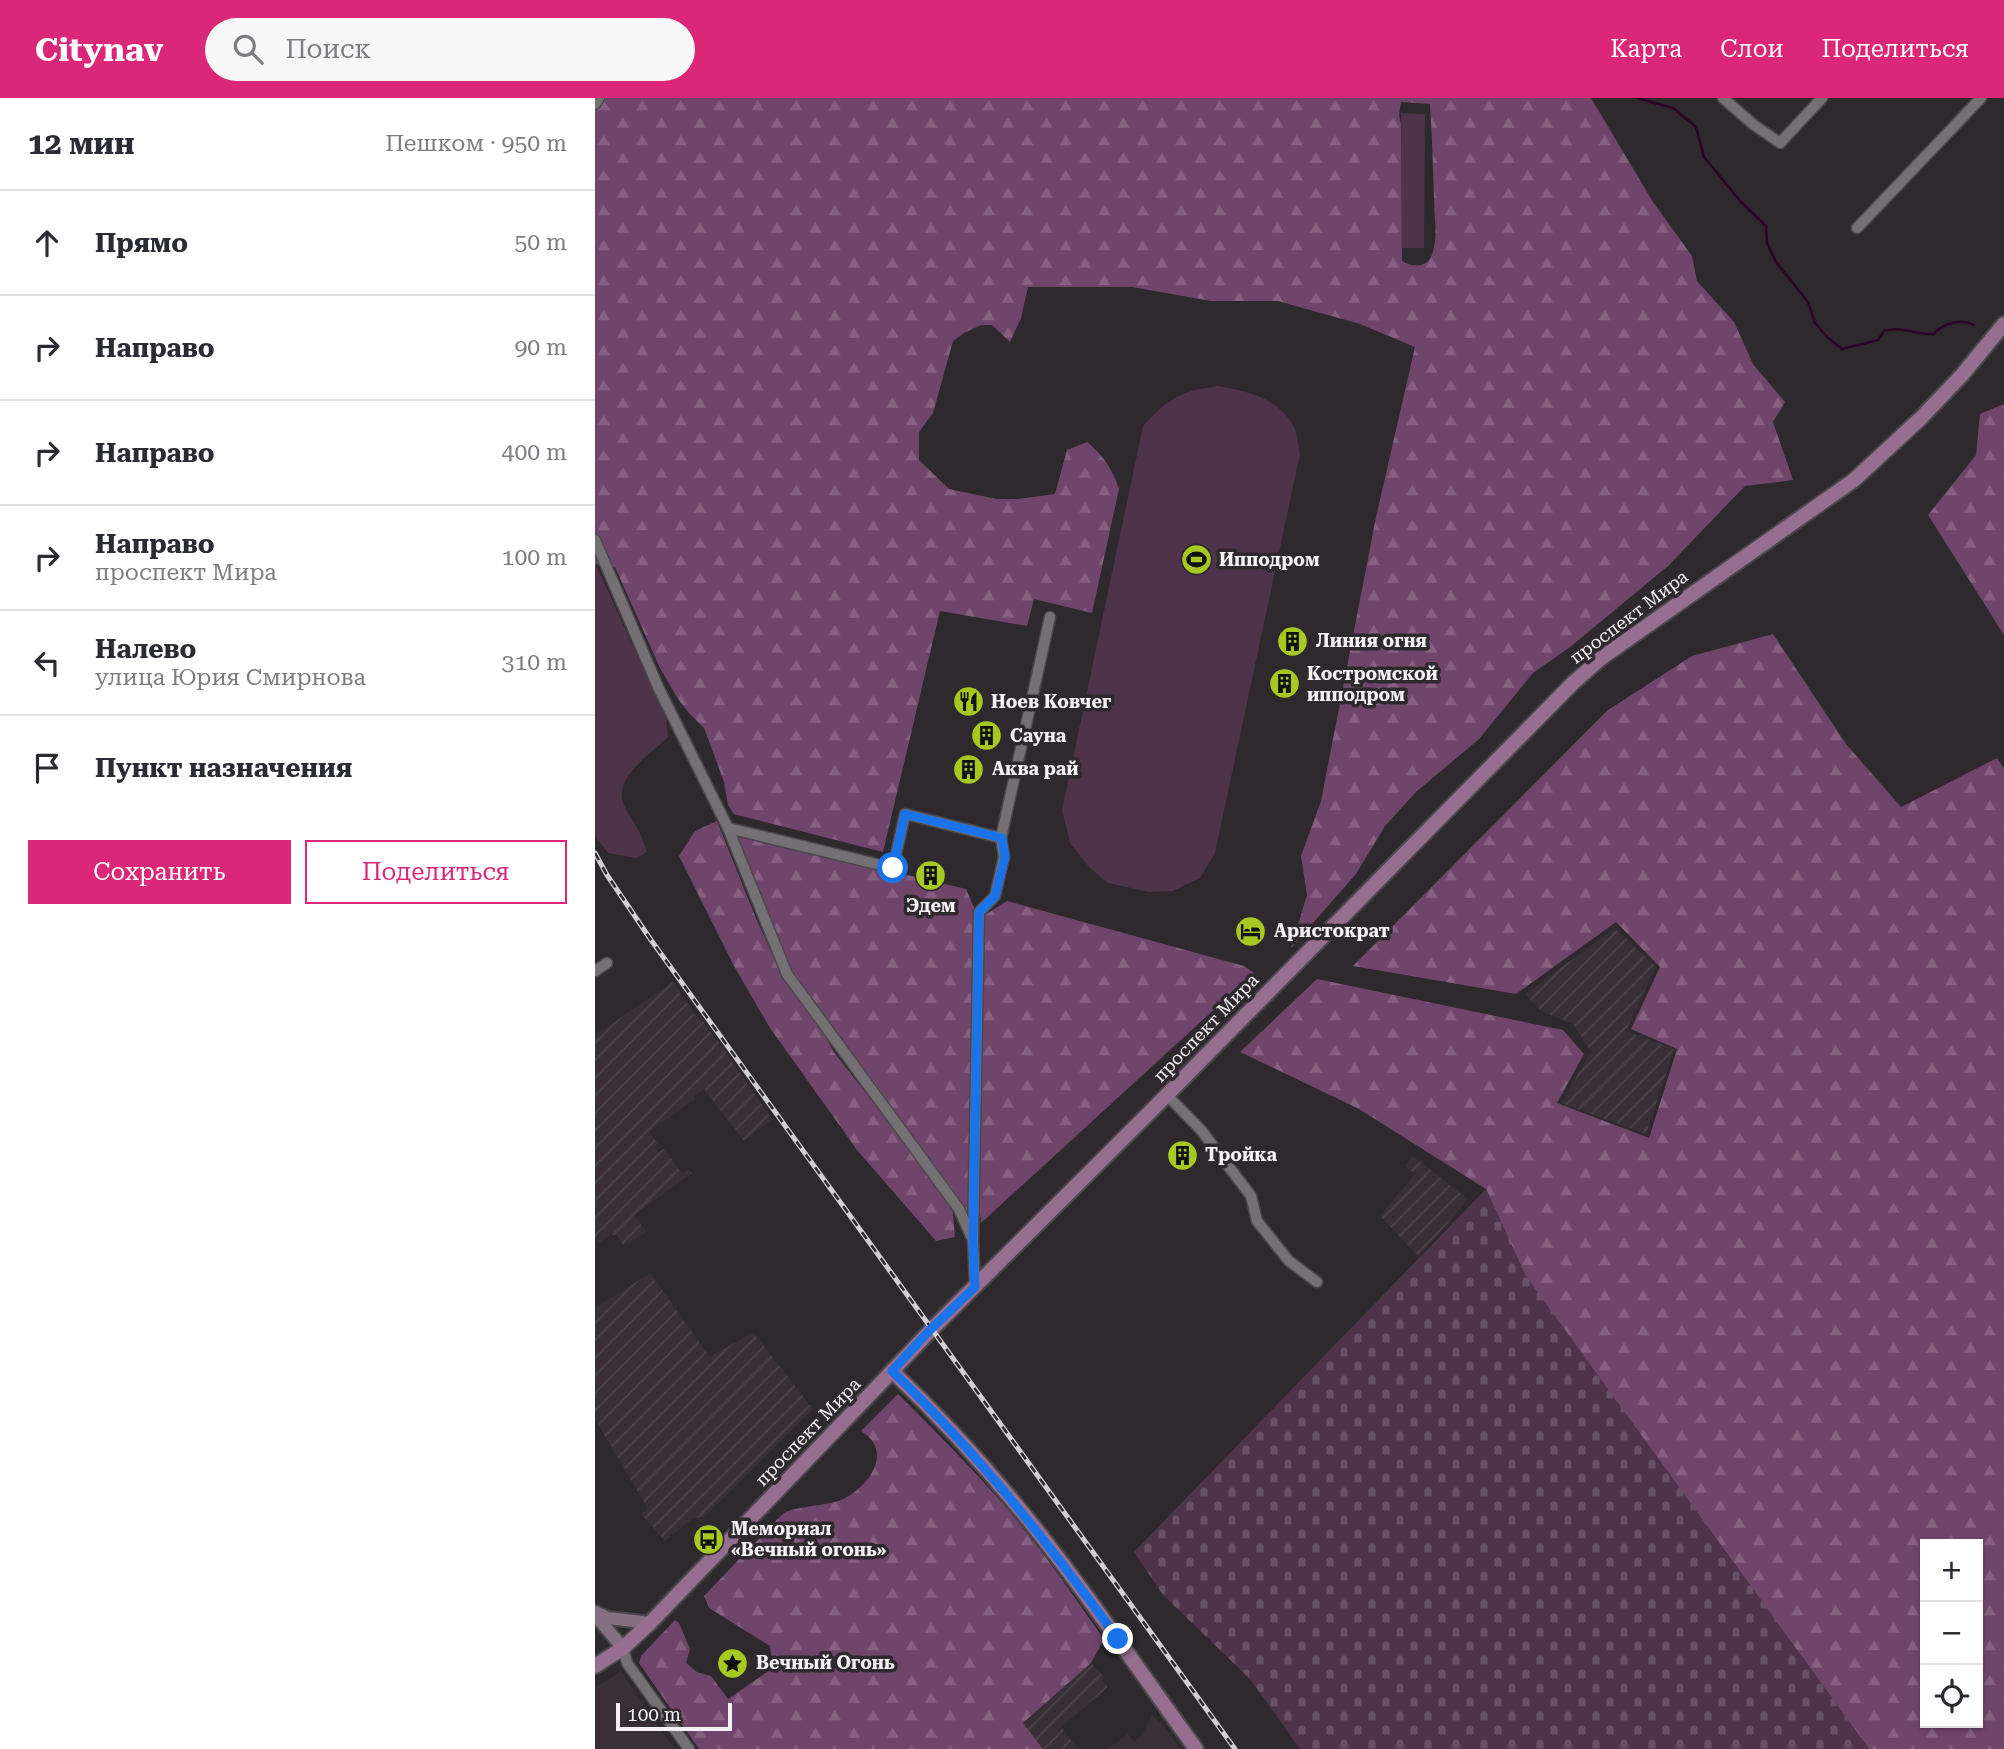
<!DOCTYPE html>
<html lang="ru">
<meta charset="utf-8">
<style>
:root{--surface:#fff;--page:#f7f7f7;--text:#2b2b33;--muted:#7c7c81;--line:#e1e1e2;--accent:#db2777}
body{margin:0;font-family:"Roboto Serif",serif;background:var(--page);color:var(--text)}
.controls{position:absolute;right:21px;bottom:21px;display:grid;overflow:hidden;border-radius:0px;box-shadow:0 2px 5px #0004}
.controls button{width:63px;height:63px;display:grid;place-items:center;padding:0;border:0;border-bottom:2px solid var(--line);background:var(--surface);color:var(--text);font:35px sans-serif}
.scale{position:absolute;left:21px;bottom:18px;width:116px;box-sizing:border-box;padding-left:7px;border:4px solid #f3f1f3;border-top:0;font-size:19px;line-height:24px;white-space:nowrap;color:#f3f1f3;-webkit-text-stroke:5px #2d292c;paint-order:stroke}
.stop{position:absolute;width:21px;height:21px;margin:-16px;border:5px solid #1a73e8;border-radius:50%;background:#fff}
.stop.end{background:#1a73e8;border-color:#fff;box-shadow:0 2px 7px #0008}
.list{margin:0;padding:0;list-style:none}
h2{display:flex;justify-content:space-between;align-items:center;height:91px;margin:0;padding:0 28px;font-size:30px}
h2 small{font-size:23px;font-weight:400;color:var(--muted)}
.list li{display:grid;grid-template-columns:46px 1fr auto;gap:21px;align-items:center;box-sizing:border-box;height:105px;padding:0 28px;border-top:2px solid var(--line)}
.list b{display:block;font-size:26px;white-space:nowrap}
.list p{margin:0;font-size:23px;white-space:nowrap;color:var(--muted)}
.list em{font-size:23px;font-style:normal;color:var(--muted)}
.actions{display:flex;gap:14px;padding:21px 28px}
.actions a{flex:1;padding:16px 0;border:2px solid var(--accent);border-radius:0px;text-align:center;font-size:24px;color:var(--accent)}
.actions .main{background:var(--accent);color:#fff}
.icon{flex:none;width:38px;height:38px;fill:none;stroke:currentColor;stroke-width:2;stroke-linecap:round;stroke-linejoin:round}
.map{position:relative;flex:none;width:1409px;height:1651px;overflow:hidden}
header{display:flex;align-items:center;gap:42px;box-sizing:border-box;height:98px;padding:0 35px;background:var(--accent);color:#fff}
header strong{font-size:33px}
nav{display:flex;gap:38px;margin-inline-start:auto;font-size:24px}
.search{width:490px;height:63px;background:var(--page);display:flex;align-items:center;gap:18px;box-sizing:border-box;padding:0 24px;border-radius:38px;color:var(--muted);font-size:26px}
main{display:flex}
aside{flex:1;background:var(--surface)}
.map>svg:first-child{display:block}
.built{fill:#393037}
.industrial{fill:url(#industrial-furrows)}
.grass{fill:#4f334b}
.forest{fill:url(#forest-firs);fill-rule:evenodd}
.cemetery{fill:url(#cemetery-stones)}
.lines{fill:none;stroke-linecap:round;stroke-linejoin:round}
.stream{stroke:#2b0428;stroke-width:2.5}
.street-casing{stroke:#4a484a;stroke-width:13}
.secondary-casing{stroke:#4a484a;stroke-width:16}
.primary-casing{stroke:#4a484a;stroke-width:18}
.street{stroke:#757074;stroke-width:10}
.secondary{stroke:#856f82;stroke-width:12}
.primary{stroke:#956e90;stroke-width:14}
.rail-casing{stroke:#d1cfd1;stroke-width:5}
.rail{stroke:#2d292c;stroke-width:2.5;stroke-dasharray:8;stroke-linecap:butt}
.route{stroke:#1a73e8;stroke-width:9}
.labels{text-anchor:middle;stroke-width:7;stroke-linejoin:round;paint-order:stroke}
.poi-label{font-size:18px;font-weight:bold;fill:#f3f1f3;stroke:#2d292c;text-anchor:start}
.street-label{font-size:18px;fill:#f3f1f3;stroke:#2d292c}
</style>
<header>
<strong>Citynav</strong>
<div class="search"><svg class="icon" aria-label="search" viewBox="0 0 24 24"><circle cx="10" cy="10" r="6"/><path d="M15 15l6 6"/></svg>Поиск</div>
<nav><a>Карта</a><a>Слои</a><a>Поделиться</a></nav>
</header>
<main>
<aside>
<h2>12 мин<small>Пешком · 950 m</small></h2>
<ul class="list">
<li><svg class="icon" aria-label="ahead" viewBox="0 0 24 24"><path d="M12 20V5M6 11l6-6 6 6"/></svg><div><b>Прямо</b></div><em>50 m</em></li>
<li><svg class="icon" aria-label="right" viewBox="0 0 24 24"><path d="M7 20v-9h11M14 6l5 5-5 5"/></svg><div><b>Направо</b></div><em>90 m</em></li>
<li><svg class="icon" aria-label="right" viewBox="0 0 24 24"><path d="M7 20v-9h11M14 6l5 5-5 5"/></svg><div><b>Направо</b></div><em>400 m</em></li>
<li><svg class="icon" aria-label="right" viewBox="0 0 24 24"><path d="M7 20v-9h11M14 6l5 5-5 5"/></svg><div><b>Направо</b><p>проспект Мира</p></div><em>100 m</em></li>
<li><svg class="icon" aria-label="left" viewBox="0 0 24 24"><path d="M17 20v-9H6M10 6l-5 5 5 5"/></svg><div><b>Налево</b><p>улица Юрия Смирнова</p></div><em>310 m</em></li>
<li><svg class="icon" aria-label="arrive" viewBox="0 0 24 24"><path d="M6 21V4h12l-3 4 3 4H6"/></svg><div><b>Пункт назначения</b></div></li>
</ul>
<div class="actions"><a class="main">Сохранить</a><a>Поделиться</a></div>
</aside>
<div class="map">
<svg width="1409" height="1651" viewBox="0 0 1409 1651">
<defs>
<pattern id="industrial-furrows" width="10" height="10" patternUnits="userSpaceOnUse" patternTransform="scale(1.75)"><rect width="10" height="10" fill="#393037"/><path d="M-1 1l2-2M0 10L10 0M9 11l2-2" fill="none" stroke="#4c444b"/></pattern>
<pattern id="forest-firs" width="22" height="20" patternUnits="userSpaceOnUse" patternTransform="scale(1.75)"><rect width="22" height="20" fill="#70456b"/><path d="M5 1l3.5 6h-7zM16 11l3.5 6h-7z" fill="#856081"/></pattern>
<pattern id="cemetery-stones" width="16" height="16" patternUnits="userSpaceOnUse" patternTransform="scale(1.75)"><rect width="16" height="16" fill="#4f334b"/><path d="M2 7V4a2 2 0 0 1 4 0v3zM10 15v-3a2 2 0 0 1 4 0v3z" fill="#695165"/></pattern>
</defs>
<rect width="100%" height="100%" fill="#2d292c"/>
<g class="built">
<polygon points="26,1573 79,1651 0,1651 0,1590"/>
<polygon points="557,1617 567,1626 586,1651 513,1651 533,1636 539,1644 547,1637"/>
</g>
<g class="industrial">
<polygon points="1020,830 1061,869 1031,933 1079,951 1051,1036 966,1005 996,953 978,926 946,913 930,896"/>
<polygon points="78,884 101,918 106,921 126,947 177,1021 149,1043 109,991 99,998 100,1001 54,1034 63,1046 60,1048 64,1054 69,1051 87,1075 94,1071 97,1075 39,1117 51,1134 33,1146 31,1144 28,1147 22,1138 16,1136 4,1145 0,1141 0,937"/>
<polygon points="818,1058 873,1101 824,1159 785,1118 820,1076 810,1068"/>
<polygon points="55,1175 115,1259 158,1234 218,1311 109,1419 98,1420 70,1443 46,1416 53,1411 0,1321 0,1210"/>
<polygon points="496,1565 508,1578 508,1583 513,1589 466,1629 483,1651 448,1651 428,1625"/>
</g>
<g class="grass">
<polygon points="806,15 830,16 829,150 807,150"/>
<path d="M623,288C652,293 684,300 699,329C703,337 703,348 705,356L620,755L605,780L578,793L554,794L513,785L495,770L475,745L467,712L548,328C573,301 585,293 623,288Z"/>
<path d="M0,465L71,620L73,639C58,654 19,679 28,704C31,714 39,723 44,733C47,739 49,747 52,754L42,760L13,755L0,738Z"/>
</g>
<g class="forest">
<path d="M0,0H996L1058,104L1097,158L1102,183L1139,224L1158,266L1190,304L1178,324L1198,382L1150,388L1073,468L975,549L938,575L884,641L821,694L790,728L761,776L696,850L712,797L706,758L726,703L781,419L820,249L765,226L683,203H616L537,189H433L426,220L415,244L397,227H386L369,235L358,243L338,315L324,334V362L354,391L402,401H423L460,396L472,352L492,344C508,357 518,372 524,391L497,515L439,501L432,528L345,513L288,754L139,716L133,707L129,684L109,630L94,615L83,601L65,570L20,469L0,466ZM806,4L835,6C837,37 838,69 839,100C839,120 844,140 836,159C831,170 816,169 807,163L806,26L804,17Z"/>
<polygon points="1409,306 1409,537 1333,417 1381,357 1385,316"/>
<path d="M1178,536L1251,646L1306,709L1402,660L1409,671V1651H1274L930,1178L891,1091L764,1011L645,954L722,881L968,932L989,956L962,1005L1054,1040L1082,951L1036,931L1065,869L1021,824L921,896L758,868L1013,612L1097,558ZM1330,1446H1383V1625H1330Z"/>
<polygon points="122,723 160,818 188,880 226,929 238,953 357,1105 360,1139 341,1143 262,1052 175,930 139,868 84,758 100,733"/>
<polygon points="136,735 371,791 381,814 375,1122 194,873"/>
<polygon points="412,803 649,868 659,875 386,1125 384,1106 390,817"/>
<path d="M303,1296C337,1330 371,1364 403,1400C442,1444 475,1493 509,1541L496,1565L428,1625L448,1651H104L44,1565L46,1558L80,1522L84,1525L95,1551L91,1565L102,1574L116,1578L133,1601L178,1570L175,1548L114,1510L109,1498C127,1479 144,1461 162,1443C171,1434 179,1424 188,1416C198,1408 232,1408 246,1402C273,1390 300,1354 266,1333Z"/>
</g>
<polygon class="cemetery" points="891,1091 931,1178 1274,1651 705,1651 655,1581 568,1497 539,1454"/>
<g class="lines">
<path class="stream" d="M1042,0L1078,10L1101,29L1109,59L1145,103L1171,128L1172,145L1181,164L1213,204L1220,225L1233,240L1247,251L1283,242L1289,233C1306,228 1322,237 1339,236C1348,225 1366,220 1379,227"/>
<defs>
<g id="street">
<polyline points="1128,0 1159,27 1185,45 1227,0"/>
<polyline points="0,6 4,0"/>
<polyline points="1262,130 1386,0"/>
<polyline points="0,442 64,591 133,730 298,770 310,716 406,740"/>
<polyline points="133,730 192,876 364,1111 376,1138"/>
<polyline points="0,873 12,865"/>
<polyline points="572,997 606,1032 656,1098 662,1123 694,1163 722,1184"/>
<polyline points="380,1189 378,1142 384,814 400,798 409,759 406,740 455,519"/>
<polyline points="28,1550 32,1565 94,1651"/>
</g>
<g id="secondary">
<polyline points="0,1514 13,1520 55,1525"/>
<polyline points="0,1517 28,1550"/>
</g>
<g id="primary">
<path d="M297,1273C359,1332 416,1397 467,1465C513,1526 556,1589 601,1651"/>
<polyline points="0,1568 28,1550 55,1525 282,1289 336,1232 557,1012 978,585 1005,561 1259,382 1326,320 1367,277 1409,226"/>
</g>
</defs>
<use href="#street" class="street-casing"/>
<use href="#secondary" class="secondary-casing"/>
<use href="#primary" class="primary-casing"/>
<use href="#street" class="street"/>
<use href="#secondary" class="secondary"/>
<use href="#primary" class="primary"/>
<defs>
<polyline id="rail" points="0,755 12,777 56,842 640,1651"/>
</defs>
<use href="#rail" class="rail-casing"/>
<use href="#rail" class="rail"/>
</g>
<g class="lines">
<path class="route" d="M298,770L310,716L407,740L410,759L400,798L384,814L378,1142L380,1189L335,1232L297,1273C383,1355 454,1446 523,1541"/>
</g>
<defs>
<symbol id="stadium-disc" viewBox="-11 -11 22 22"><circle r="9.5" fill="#a6c820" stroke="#2d292c"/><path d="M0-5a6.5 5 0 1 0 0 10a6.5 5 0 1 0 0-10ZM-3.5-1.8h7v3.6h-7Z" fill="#111"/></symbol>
<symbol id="building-disc" viewBox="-11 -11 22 22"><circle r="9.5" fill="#a6c820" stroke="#2d292c"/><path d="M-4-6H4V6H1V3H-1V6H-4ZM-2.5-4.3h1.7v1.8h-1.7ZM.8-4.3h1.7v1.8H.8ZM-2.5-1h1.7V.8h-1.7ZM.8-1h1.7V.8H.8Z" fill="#111"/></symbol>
<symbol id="restaurant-disc" viewBox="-11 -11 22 22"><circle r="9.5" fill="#a6c820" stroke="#2d292c"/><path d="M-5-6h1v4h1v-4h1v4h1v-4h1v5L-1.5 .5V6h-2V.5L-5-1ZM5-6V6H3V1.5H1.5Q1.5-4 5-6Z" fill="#111"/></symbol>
<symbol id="hotel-disc" viewBox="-11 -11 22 22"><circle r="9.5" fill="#a6c820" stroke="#2d292c"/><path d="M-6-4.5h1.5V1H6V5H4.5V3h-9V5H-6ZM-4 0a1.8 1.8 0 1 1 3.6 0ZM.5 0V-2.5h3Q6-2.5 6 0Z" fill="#111"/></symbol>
<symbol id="bus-disc" viewBox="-11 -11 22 22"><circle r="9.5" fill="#a6c820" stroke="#2d292c"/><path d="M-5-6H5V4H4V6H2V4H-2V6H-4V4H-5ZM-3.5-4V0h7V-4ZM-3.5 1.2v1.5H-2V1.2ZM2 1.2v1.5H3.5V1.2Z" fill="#111"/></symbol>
<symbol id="sight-disc" viewBox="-11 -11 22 22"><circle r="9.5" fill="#a6c820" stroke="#2d292c"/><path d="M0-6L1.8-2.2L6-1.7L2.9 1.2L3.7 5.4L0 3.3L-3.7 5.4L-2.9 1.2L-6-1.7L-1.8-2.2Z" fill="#111"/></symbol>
</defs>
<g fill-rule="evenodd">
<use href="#stadium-disc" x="584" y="444" width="35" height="35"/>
<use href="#building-disc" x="680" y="526" width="35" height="35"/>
<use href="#building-disc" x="672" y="568" width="35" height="35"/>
<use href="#restaurant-disc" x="356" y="586" width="35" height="35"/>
<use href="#building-disc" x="374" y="620" width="35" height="35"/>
<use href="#building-disc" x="356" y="654" width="35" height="35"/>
<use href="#building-disc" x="318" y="760" width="35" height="35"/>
<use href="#hotel-disc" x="638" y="816" width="35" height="35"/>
<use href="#building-disc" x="570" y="1040" width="35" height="35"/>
<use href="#bus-disc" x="96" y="1424" width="35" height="35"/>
<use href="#sight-disc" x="120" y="1548" width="35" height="35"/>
</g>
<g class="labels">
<g class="poi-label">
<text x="624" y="468">Ипподром</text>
<text x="721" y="549">Линия огня</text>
<text x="712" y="582">Костромской<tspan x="712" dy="21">ипподром</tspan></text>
<text x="396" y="610">Ноев Ковчег</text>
<text x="415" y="644">Сауна</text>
<text x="397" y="677">Аква рай</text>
<text x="336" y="814" text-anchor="middle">Эдем</text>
<text x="679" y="839">Аристократ</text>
<text x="610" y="1063">Тройка</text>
<text x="136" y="1437">Мемориал<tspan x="136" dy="21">«Вечный огонь»</tspan></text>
<text x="161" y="1571">Вечный Огонь</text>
</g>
<g class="street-label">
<text transform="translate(1034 519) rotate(-37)" y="6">проспект Мира</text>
<text transform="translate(611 930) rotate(-46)" y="6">проспект Мира</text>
<text transform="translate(213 1334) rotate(-46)" y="6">проспект Мира</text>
</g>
</g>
</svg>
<div class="controls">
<button>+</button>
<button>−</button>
<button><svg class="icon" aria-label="locate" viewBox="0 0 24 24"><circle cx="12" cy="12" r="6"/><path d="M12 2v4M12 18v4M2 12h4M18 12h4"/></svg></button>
</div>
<div class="scale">100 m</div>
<div class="stop" style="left:298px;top:770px"></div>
<div class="stop end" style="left:523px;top:1541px"></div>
</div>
</main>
